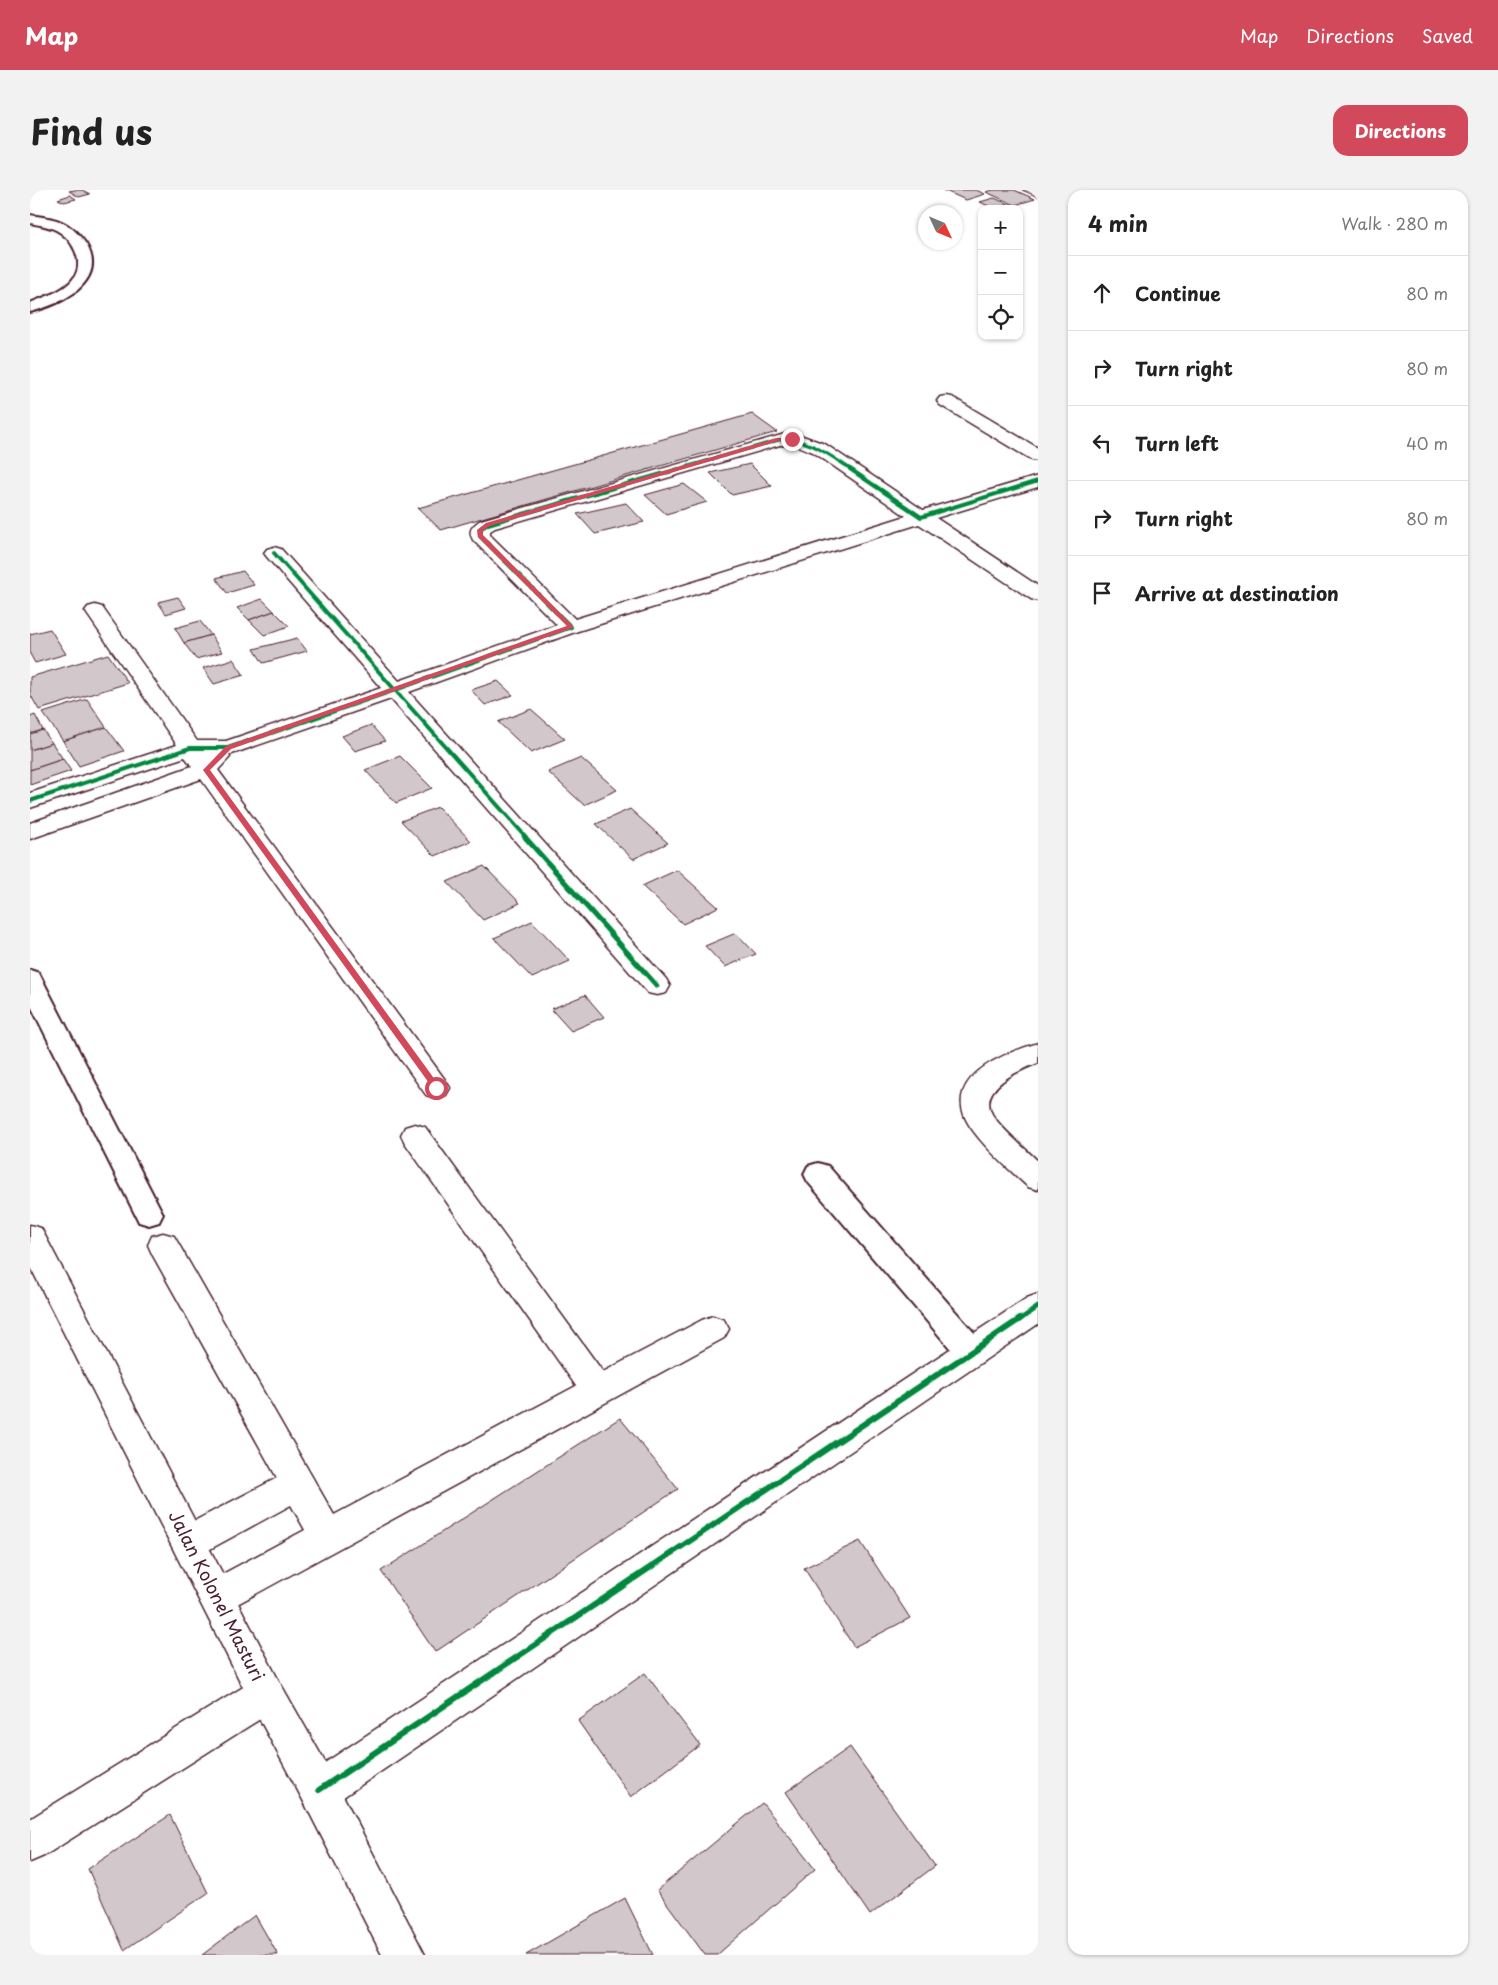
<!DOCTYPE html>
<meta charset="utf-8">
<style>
:root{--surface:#fff;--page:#f2f2f2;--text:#222;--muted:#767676;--line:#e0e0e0;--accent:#d1495b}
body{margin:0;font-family:"Playpen Sans",sans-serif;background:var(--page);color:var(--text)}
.controls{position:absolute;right:15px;top:15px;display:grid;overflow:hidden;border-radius:10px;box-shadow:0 1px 4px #0004}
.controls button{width:45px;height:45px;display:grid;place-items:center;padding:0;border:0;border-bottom:1px solid var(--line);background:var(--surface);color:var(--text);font:25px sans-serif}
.compass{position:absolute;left:888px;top:15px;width:45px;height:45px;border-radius:50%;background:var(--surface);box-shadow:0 1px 4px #0004;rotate:134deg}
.stop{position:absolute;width:15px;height:15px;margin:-11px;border:4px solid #d1495b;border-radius:50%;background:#fff}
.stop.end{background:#d1495b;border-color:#fff;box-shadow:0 1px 5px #0008}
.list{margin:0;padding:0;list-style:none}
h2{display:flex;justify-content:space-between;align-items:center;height:65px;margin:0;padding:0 20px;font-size:21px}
h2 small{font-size:16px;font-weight:400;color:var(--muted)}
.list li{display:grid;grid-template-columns:32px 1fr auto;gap:15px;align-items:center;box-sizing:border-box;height:75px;padding:0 20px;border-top:1px solid var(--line)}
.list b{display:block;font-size:19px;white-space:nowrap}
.list em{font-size:16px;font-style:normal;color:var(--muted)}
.icon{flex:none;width:28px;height:28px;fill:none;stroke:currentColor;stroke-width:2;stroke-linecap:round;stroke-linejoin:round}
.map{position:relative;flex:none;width:1008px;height:1765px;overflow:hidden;border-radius:15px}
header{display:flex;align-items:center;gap:30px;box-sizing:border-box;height:70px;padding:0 25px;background:var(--accent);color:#fff}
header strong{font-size:24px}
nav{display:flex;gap:28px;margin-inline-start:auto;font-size:18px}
.intro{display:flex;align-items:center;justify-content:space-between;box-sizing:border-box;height:120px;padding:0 30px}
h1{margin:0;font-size:35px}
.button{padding:12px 22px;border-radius:15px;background:var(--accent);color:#fff;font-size:18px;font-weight:700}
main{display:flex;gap:30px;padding:0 30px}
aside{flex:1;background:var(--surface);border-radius:15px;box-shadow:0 1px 4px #0004}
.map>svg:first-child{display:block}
.building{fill:#d2c7cb;stroke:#4a1f2b}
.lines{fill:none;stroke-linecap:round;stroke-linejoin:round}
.service-casing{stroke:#4a1f2b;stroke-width:4}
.minor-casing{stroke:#4a1f2b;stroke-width:3}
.primary-casing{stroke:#4a1f2b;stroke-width:3}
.service{fill:#fff;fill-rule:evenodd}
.minor{fill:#fff;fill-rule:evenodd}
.primary{fill:#fff;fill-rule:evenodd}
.cycleway-far3-casing{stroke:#fff;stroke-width:5}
.cycleway-far2-casing{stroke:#fff;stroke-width:6}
.cycleway-far1-casing{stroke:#fff;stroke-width:8}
.cycleway-casing{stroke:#fff;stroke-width:9}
.cycleway-far3{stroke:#00873e;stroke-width:3}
.cycleway-far2{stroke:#00873e;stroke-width:4}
.cycleway-far1{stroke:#00873e;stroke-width:5}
.cycleway{stroke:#00873e;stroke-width:6}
.route{fill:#d1495b}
.labels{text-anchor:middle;stroke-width:4;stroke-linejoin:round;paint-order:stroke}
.near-street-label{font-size:18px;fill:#4a1f2b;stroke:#fff}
</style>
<header>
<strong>Map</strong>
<nav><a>Map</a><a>Directions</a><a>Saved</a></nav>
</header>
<div class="intro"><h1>Find us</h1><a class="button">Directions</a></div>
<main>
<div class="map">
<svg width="1008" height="1765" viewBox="0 0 1008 1765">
<rect width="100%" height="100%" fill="#fff"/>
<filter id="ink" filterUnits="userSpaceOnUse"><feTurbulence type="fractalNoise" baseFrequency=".02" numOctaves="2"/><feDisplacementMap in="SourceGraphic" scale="10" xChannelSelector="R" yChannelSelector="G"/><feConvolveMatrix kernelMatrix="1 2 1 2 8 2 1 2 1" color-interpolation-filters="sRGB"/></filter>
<g filter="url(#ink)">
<g class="building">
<polygon points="45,0 52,0 60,4 49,7 39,1"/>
<polygon points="913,0 946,0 955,4 936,10"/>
<polygon points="963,0 984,0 1005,9 985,15 956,2"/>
<polygon points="992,0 1008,0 1008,7"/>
<polygon points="40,5 46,9 34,12 28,9"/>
<polygon points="964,8 983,16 965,19 950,12"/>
<polygon points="722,224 747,242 411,340 388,318"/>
<polygon points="720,274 742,296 702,305 680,283"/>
<polygon points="654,294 677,312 636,324 615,305"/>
<polygon points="596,313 614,332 565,344 547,324"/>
<polygon points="213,381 224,395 197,403 186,388"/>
<polygon points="148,407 156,418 136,424 128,412"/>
<polygon points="232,409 244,421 219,430 207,418"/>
<polygon points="244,421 259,436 234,445 219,430"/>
<polygon points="170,431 181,445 154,453 145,438"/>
<polygon points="20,439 36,464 5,473 0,464 0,444"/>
<polygon points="181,445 192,462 166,469 154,453"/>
<polygon points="267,448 277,461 233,473 224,459"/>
<polygon points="78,464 98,493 9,520 0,504 0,487"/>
<polygon points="203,469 214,485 184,494 173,478"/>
<polygon points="468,491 483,505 455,515 441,500"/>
<polygon points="57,509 76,537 33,551 13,523"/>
<polygon points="501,519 535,549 501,563 468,532"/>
<polygon points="5,525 13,540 0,544 0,527"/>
<polygon points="341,535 355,551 325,561 312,546"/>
<polygon points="76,537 94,561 49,576 33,551"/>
<polygon points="13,540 22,553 0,560 0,544"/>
<polygon points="22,553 33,569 0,580 0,560"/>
<polygon points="370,566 402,598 366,613 335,580"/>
<polygon points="551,568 587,600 554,615 518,582"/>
<polygon points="33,569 41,581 0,595 0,580"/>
<polygon points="408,617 441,651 405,666 371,631"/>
<polygon points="600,619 638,653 603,669 566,634"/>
<polygon points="454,676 490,713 453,730 417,692"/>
<polygon points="647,680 688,717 653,734 612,696"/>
<polygon points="502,731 540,771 502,788 464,748"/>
<polygon points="706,743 726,764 695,777 675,756"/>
<polygon points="555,805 574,827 541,841 521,819"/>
<polygon points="590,1228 648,1299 405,1462 351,1381"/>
<polygon points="830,1351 880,1428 824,1457 774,1378"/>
<polygon points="615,1483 670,1555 601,1607 548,1531"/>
<polygon points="820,1557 905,1676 840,1725 756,1602"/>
<polygon points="732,1613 785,1679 687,1765 675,1765 627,1700"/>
<polygon points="140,1625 178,1703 94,1760 58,1679"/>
<polygon points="595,1708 623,1765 496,1765"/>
<polygon points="225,1725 248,1765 172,1765"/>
</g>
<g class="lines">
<defs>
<g id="service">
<path d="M0,25C12,27 27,28 37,35C45,40 51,47 56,54C79,92 30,115 0,122V113C14,107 34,101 43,89C56,72 42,48 26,40C18,36 9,35 0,33Z"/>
<polygon points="0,780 9,783 12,789 133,1024 129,1032 119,1035 109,1032 0,814"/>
<polygon points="788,973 798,976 953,1153 957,1162 953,1171 942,1175 931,1171 778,992 774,984 778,976"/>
</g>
<g id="minor">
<polygon points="916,206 922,207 1008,258 1008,271 1002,270 910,215 907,211 910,207"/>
<path d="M755,244L770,245L795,254L893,320L1008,286V297L906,328L1008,396V411L1001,409L889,334L548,441L379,502L636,789L640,796L636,803L627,805L618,803L361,509L199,565L200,567L188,580L416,891L420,898L416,905L406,908L396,905L171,589L0,649V633L162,576L155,567L0,618V603L147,555L55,421L58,417L65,415L72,417L167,551H196L351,498L237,367L234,363L237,359L244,357L251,359L369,491L527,435L443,350C437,340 443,335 451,330ZM750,255L768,256L783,262L876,326L545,429L460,345V341L465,338Z"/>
<path d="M1008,853V873C990,880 948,897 962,924C970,938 996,959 1008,971V1000L998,997C980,980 942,947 934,925C919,883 979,862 1008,853Z"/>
<polygon points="385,934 395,937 573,1182 672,1130 683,1126 694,1130 699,1139 694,1148 200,1418 187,1423 174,1418 169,1406 174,1394 275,1340 261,1315 171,1364 159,1368 147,1364 142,1352 147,1340 247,1288 122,1064 118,1055 122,1046 133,1043 144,1046 304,1325 546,1196 375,953 371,945 375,937"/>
<polygon points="1008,1104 1008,1134 303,1614 289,1619 275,1614 270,1600 275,1586 997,1108"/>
<polygon points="236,1485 249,1491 255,1504 249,1517 14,1666 0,1672 0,1629 223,1491"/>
</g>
<polygon id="primary" points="0,1035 11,1038 249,1491 303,1586 395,1765 352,1765 275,1614 223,1517 0,1076"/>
</defs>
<use href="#service" class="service-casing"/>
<use href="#minor" class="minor-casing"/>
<use href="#primary" class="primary-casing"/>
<use href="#service" class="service"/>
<use href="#minor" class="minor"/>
<use href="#primary" class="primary"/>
<defs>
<path id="cycleway-far3" d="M645,280L749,250C778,247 799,265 822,280"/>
<g id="cycleway-far2">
<polyline points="820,279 891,327 1008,291"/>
<polyline points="244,363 365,500 541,437 450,346 450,339 458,334 649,279"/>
<polyline points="0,611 160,558 198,558 365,500 496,647"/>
</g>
<g id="cycleway-far1">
<polyline points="494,646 627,796"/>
<polyline points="988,1131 1008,1117"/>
</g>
<polyline id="cycleway" points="289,1600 990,1129"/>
</defs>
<use href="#cycleway-far3" class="cycleway-far3-casing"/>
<use href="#cycleway-far2" class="cycleway-far2-casing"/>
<use href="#cycleway-far1" class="cycleway-far1-casing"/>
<use href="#cycleway" class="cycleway-casing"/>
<use href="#cycleway-far3" class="cycleway-far3"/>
<use href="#cycleway-far2" class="cycleway-far2"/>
<use href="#cycleway-far1" class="cycleway-far1"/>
<use href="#cycleway" class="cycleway"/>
</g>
</g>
<polygon class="route" points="762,247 764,250 749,251 460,336 453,340 453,345 543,436 543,438 201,559 180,580 411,898 409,900 404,900 173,580 196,556 537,436 448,347 447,340 456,333 747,248"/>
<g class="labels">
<g class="near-street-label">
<text transform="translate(186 1406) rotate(63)" y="6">Jalan Kolonel Masturi</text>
</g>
</g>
</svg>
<div class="controls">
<button>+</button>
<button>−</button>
<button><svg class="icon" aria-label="locate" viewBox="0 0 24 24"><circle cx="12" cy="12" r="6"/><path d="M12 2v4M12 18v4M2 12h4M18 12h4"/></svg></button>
</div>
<svg class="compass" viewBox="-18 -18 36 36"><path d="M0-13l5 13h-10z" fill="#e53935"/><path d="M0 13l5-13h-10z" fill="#767676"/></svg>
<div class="stop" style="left:406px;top:898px"></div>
<div class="stop end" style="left:762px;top:249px"></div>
</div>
<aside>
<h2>4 min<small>Walk · 280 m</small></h2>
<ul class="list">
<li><svg class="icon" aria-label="ahead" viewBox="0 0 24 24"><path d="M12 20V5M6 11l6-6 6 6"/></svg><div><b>Continue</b></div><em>80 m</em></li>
<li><svg class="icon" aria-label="right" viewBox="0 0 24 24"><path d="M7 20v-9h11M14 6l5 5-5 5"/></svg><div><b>Turn right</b></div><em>80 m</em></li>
<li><svg class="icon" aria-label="left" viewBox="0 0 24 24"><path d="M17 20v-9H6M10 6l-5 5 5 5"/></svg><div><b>Turn left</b></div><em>40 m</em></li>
<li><svg class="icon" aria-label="right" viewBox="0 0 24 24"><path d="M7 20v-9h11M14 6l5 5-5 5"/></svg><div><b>Turn right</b></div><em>80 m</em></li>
<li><svg class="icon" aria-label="arrive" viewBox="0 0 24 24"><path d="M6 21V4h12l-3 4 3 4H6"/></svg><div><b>Arrive at destination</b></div></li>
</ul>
</aside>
</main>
